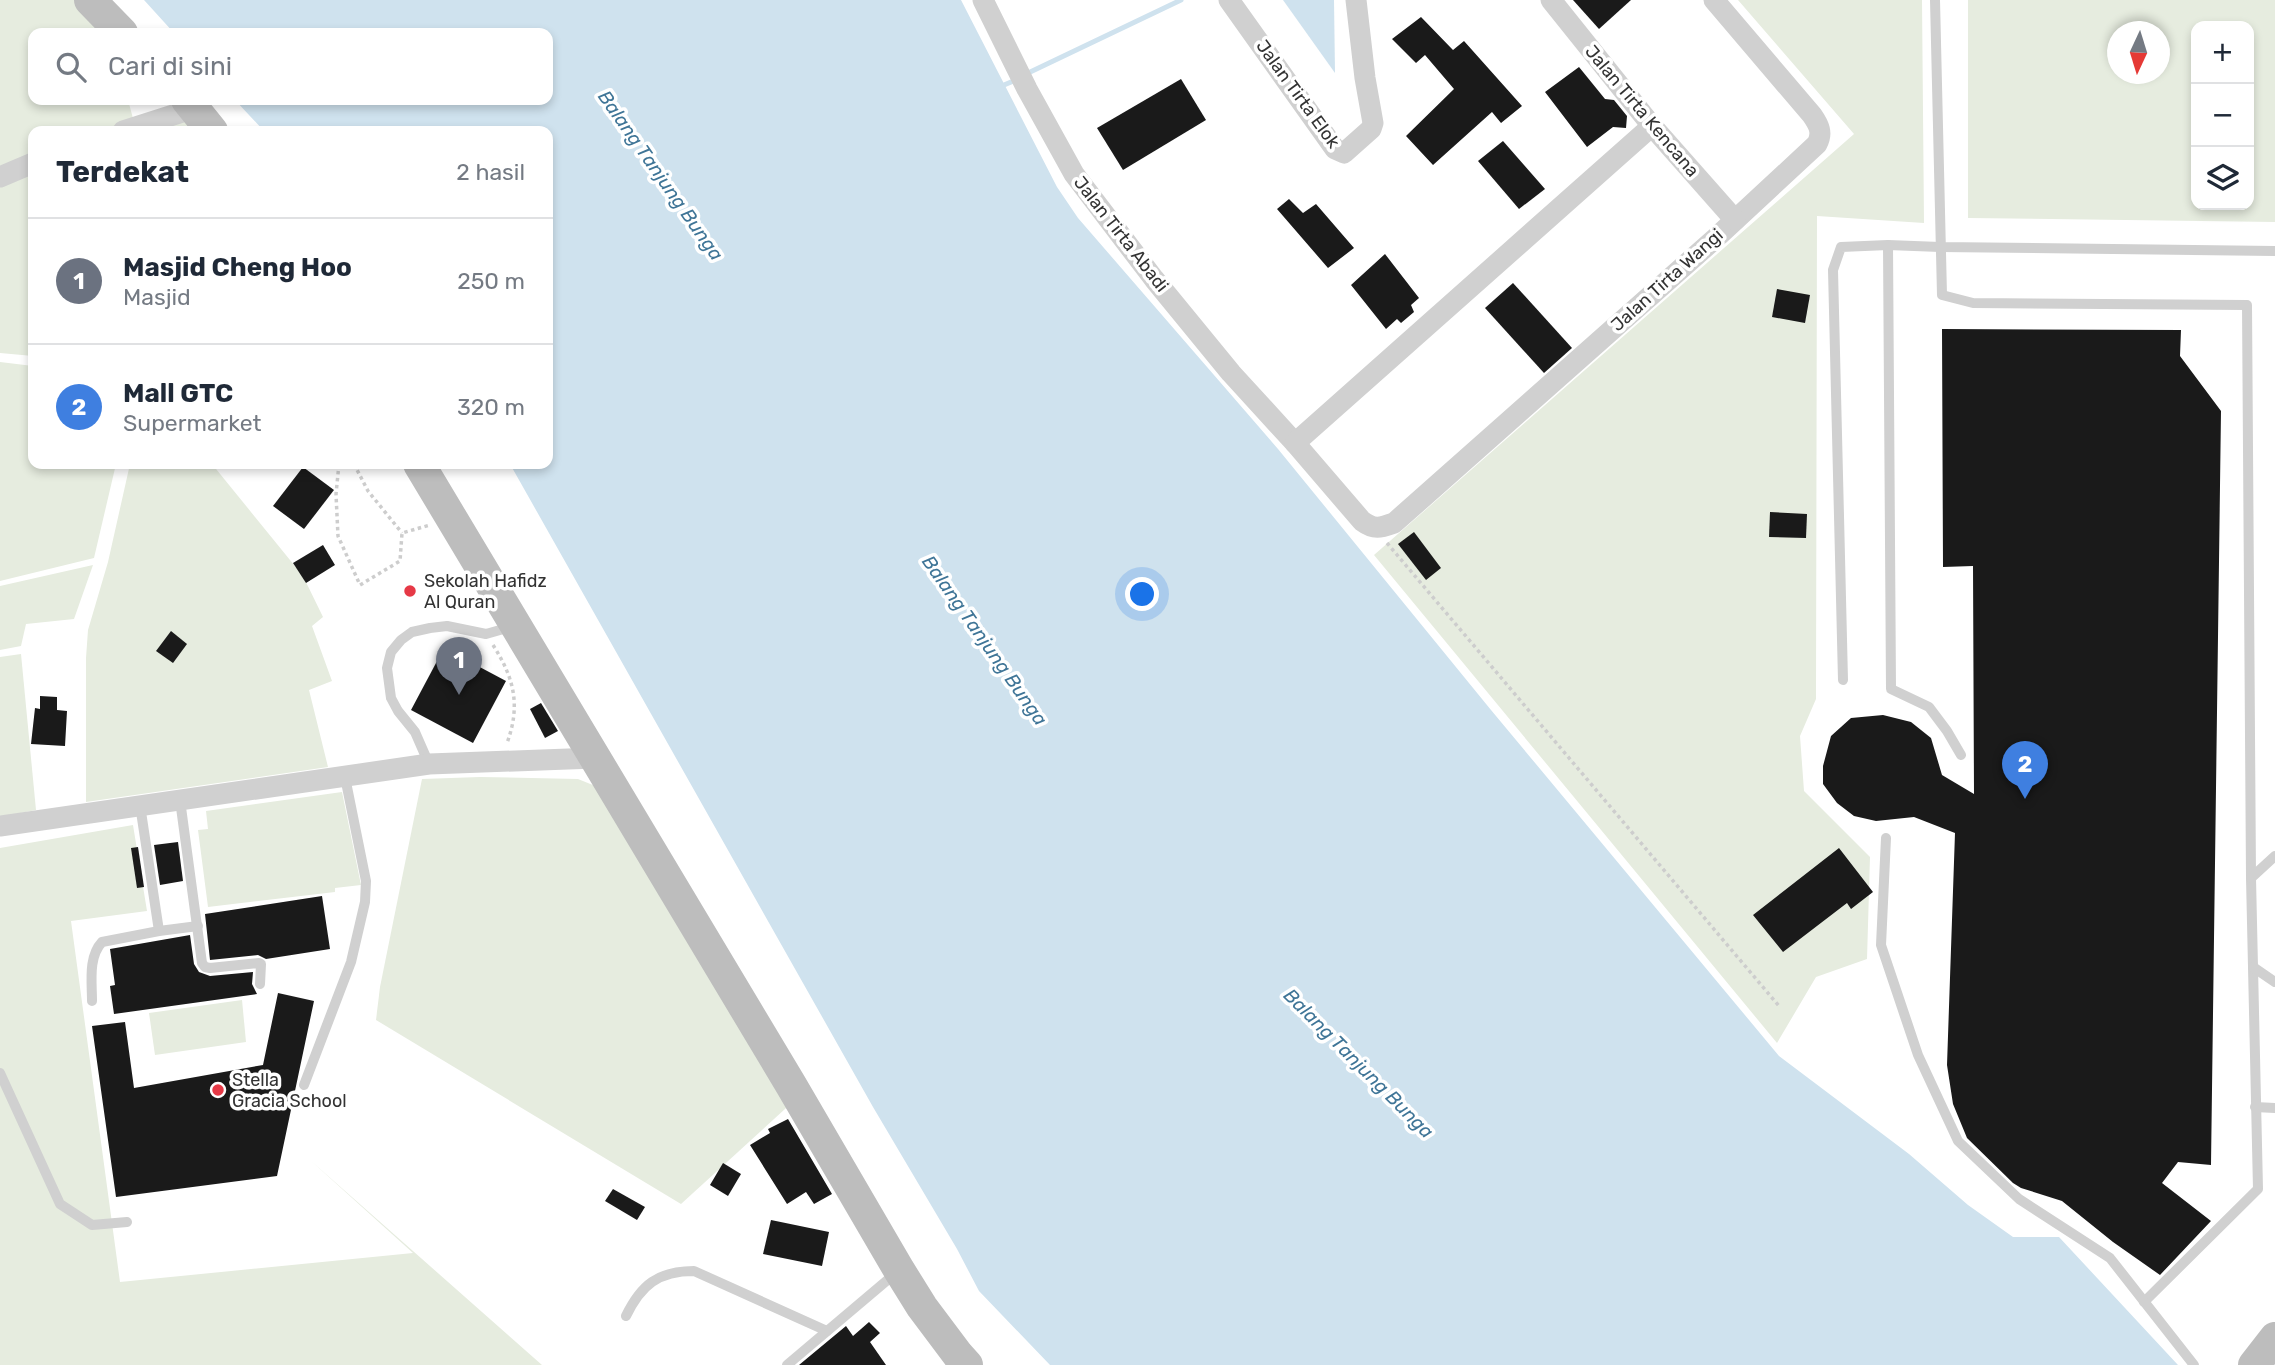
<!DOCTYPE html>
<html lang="id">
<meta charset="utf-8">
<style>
:root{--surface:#fff;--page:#f2f2f3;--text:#1f2937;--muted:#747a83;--line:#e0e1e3;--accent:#e63946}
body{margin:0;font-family:Rubik,sans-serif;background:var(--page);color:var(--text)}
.controls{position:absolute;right:21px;top:21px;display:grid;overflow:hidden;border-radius:14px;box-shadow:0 4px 10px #0003}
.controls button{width:63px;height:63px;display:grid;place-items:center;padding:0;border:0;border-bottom:2px solid var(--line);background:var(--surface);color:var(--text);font:35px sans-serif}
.compass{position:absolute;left:2107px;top:21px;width:63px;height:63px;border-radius:50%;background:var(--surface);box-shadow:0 4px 10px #0003;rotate:184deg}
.you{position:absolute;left:1143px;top:595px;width:24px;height:24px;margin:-18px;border:5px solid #fff;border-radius:50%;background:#1a73e8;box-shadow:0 0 0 10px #1a73e833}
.badge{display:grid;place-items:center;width:46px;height:46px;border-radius:50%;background:var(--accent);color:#fff;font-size:23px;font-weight:700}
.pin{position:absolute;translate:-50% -58px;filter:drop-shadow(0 2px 4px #0008)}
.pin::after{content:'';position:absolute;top:37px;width:24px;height:21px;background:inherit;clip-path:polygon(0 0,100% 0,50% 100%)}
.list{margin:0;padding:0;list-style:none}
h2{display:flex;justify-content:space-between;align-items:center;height:91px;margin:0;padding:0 28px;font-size:30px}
h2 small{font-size:23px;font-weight:400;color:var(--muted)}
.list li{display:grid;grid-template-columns:46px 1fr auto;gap:21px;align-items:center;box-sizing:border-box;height:126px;padding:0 28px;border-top:2px solid var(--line)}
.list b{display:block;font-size:26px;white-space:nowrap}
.list p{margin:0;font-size:23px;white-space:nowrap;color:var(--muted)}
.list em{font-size:23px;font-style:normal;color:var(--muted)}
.icon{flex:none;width:38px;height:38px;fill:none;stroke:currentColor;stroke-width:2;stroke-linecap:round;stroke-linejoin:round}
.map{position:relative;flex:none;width:2275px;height:1365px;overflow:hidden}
.search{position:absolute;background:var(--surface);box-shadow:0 4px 10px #0003;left:28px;top:28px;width:525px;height:77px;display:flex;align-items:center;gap:18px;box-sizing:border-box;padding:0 24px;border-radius:14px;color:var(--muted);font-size:26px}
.panel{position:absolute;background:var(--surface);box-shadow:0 4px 10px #0003;left:28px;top:126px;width:525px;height:343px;border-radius:14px}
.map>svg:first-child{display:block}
.green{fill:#e6ecdf;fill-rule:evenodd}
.water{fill:#cfe2ee}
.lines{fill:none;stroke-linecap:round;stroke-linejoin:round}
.stream{stroke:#cfe2ee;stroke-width:5}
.building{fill:#1a1a1a}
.path{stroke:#cdcdcd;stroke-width:3.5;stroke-dasharray:3.5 3.5;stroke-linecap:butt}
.lane{stroke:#d0d0d0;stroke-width:10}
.street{stroke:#d0d0d0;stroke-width:21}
.secondary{stroke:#bdbdbd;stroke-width:32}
.poi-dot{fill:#e63946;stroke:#fff;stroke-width:2.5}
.labels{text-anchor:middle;stroke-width:7;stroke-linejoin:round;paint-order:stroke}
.street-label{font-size:18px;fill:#333;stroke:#fff}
.poi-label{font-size:18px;fill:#333;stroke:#fff;text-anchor:start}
.water-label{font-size:19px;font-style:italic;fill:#3f7597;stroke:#fff}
</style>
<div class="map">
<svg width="2275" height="1365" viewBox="0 0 2275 1365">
<rect width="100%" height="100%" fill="#fff"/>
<g class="green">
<polygon points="0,0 85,0 119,33 33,33 33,100 128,100 134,122 207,121 182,131 33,131 33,356 0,353"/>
<polygon points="1738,0 1922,0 1924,223 1817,216 1816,699 1800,736 1804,791 1870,857 1867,959 1816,977 1777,1043 1374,555 1854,134"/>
<path d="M1968,0H2275V222L1968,218ZM2196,26H2249V205H2196ZM2118,32H2160V74H2118Z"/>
<polygon points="0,362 33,366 33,464 116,464 94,558 0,581"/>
<polygon points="130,464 212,464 303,576 323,617 312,626 332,681 309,690 328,767 86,802 86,658 88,630 108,562"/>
<polygon points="93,565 74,619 26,624 21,646 0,650 0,586"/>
<polygon points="21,654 36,810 0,817 0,657"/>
<polygon points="480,777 578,779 610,792 797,1098 681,1204 376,1020 380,987 422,779"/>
<polygon points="342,792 361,885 335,888 335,892 208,907 198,830 208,829 206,811"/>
<polygon points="133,825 147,911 71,921 120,1282 413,1253 310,1160 542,1365 0,1365 0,848"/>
<polygon points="242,1000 246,1042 155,1055 149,1013"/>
</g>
<g class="water">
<polygon points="144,0 961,0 1057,187 1078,218 1278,449 1491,710 1779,1056 1909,1154 1968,1205 2013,1237 2059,1237 2178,1365 1050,1365 979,1291 957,1249 873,1107 510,464 548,464 548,131 264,131 235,100 548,100 548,33 174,33"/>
<polygon points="1283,0 1334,0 1335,73"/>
</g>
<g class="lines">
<g class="stream">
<polyline points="1026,74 1181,0"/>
<polyline points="1004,85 1018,79"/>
</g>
</g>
<g class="building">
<polygon points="1573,0 1631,0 1599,29"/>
<polygon points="1421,17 1453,50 1464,41 1522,106 1501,123 1492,112 1433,165 1406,136 1454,89 1425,55 1416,63 1392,39"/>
<polygon points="1579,67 1605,99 1614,100 1627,116 1626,128 1613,127 1587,147 1545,92"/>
<polygon points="1181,79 1206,120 1123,170 1097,128"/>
<polygon points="1503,141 1545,189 1519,209 1478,161"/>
<polygon points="1289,199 1303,213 1316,204 1354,248 1328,268 1277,209"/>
<polygon points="1385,254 1419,298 1411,305 1414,312 1401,323 1397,319 1386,329 1351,285"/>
<polygon points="1513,283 1572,348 1544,373 1485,308"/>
<polygon points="1777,289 1810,295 1805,323 1772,317"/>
<polygon points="1942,329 2181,330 2180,356 2221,411 2211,1165 2178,1162 2162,1183 2211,1221 2160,1275 2113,1242 2062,1201 2021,1188 2013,1183 1967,1138 1953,1104 1947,1065 1955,833 1914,817 1876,821 1854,816 1837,803 1823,784 1823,766 1831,736 1851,718 1883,715 1911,722 1931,738 1942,775 1974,794 1973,566 1943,567"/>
<polygon points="303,467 334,490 304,529 273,506"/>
<polygon points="1770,512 1807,514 1806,538 1769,537"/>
<polygon points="1414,532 1441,568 1426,580 1398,544"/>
<polygon points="323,545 335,565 306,583 293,563"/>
<polygon points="171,631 187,644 173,663 156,651"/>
<polygon points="444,648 506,681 473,743 411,710"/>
<polygon points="40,696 57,697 57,710 67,711 65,746 31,744 35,708 40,709"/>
<polygon points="541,703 558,731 545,738 530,709"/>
<polygon points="178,842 183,881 160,885 154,845"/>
<polygon points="138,847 144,887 137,888 131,848"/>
<polygon points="1839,848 1873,892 1851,909 1847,903 1783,952 1753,915"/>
<polygon points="322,896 330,949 266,959 258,955 210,960 205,914"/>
<polygon points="190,935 194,964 199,972 210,976 253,972 252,984 257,994 114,1014 110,986 115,985 110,949"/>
<polygon points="278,993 314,1001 277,1176 116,1197 92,1026 125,1022 134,1088 263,1065"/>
<polygon points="788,1119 832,1194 814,1204 806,1192 787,1204 750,1145 770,1133 768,1129"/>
<polygon points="723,1163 741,1174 728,1196 710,1185"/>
<polygon points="613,1189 645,1207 637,1220 605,1201"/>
<polygon points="771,1220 829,1232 822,1266 763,1254"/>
<polygon points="869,1322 880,1333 870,1342 886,1365 799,1365 846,1326 853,1336"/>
</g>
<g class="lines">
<g class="path">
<polyline points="339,464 336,494 338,536 360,585 400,561 402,533 430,525"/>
<polyline points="354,464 368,491 402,533"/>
<polyline points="1387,543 1779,1006"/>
<path d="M493,645C514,678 521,705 507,743"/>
</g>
<g class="lane">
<polyline points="1935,0 1942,295 1973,303 2247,305 2251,878 2258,1189 2144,1302"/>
<polyline points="1888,245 1891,689 1929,707 1947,731 1961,755"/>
<polyline points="1843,680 1833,270 1841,247 1888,245 1940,247 2275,251"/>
<polyline points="429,764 415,732 398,711 391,698 387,668 391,652 401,640 412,632 430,628 447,626 486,634 514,626"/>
<polyline points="180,800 202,963 205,967 210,968 259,963 261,964 260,984"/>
<polyline points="140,805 159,931"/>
<polyline points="1886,838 1881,945 1918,1055 1958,1141 2019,1199 2110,1258 2194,1365"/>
<polyline points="2251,878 2275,856"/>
<polyline points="2253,967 2275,982"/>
<path d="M92,1001C92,982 88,957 102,942L159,931L198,926"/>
<polyline points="0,1073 60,1204 92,1225 127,1222"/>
<polyline points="304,1085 351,962 365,902 366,881 345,777"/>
<polyline points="2255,1107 2275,1108"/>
<path d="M626,1316C641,1285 658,1271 694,1271L827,1331"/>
<polyline points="787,1365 897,1272"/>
</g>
<g class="street">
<path d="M983,0L1027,89L1074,174L1154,279L1231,373L1295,443L1362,521C1374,530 1380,528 1394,523L1719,235L1817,144C1823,133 1819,125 1812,115L1714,0"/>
<polyline points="1229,0 1335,149 1344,153 1371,129 1373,123 1365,78 1356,0"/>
<polyline points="1551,0 1652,126 1735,220"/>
<polyline points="123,131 195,108"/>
<polyline points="0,177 33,163"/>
<polyline points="1295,443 1652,126"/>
<polyline points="0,826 429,764 595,758"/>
</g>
<g class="secondary">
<polyline points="90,0 122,33"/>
<polyline points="187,100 212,131"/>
<polyline points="419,464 791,1085 899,1270 922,1307 958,1355 967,1365"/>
<polyline points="2254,1365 2275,1338"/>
</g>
</g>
<g class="poi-dot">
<circle cx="410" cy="591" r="7"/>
<circle cx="218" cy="1090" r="7"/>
</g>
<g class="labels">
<g class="street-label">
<text transform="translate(1298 94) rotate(54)" y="6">Jalan Tirta Elok</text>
<text transform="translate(1642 111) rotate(50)" y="6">Jalan Tirta Kencana</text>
<text transform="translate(1121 234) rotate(52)" y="6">Jalan Tirta Abadi</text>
<text transform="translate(1667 280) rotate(-42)" y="6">Jalan Tirta Wangi</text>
</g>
<g class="poi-label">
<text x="424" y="587">Sekolah Hafidz<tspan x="424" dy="21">Al Quran</tspan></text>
<text x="232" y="1086">Stella<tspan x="232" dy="21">Gracia School</tspan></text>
</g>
<g class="water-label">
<text transform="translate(661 175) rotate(55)" y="7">Balang Tanjung Bunga</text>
<text transform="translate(985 640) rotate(55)" y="7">Balang Tanjung Bunga</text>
<text transform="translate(1359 1063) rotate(45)" y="7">Balang Tanjung Bunga</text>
</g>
</g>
</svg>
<div class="controls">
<button>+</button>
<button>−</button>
<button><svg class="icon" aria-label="layers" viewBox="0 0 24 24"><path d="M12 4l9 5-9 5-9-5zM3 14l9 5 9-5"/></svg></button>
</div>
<svg class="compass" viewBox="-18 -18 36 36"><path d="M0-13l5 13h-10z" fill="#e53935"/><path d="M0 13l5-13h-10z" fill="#747a83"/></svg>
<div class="you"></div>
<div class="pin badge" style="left:459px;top:695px;background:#6b7280">1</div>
<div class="pin badge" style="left:2025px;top:799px;background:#3f7fe0">2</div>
<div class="search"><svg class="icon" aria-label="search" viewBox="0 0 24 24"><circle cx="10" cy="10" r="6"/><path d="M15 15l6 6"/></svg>Cari di sini</div>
<section class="panel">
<h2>Terdekat<small>2 hasil</small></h2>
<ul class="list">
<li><span class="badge" style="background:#6b7280">1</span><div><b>Masjid Cheng Hoo</b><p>Masjid</p></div><em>250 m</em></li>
<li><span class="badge" style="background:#3f7fe0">2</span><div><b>Mall GTC</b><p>Supermarket</p></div><em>320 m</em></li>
</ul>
</section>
</div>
